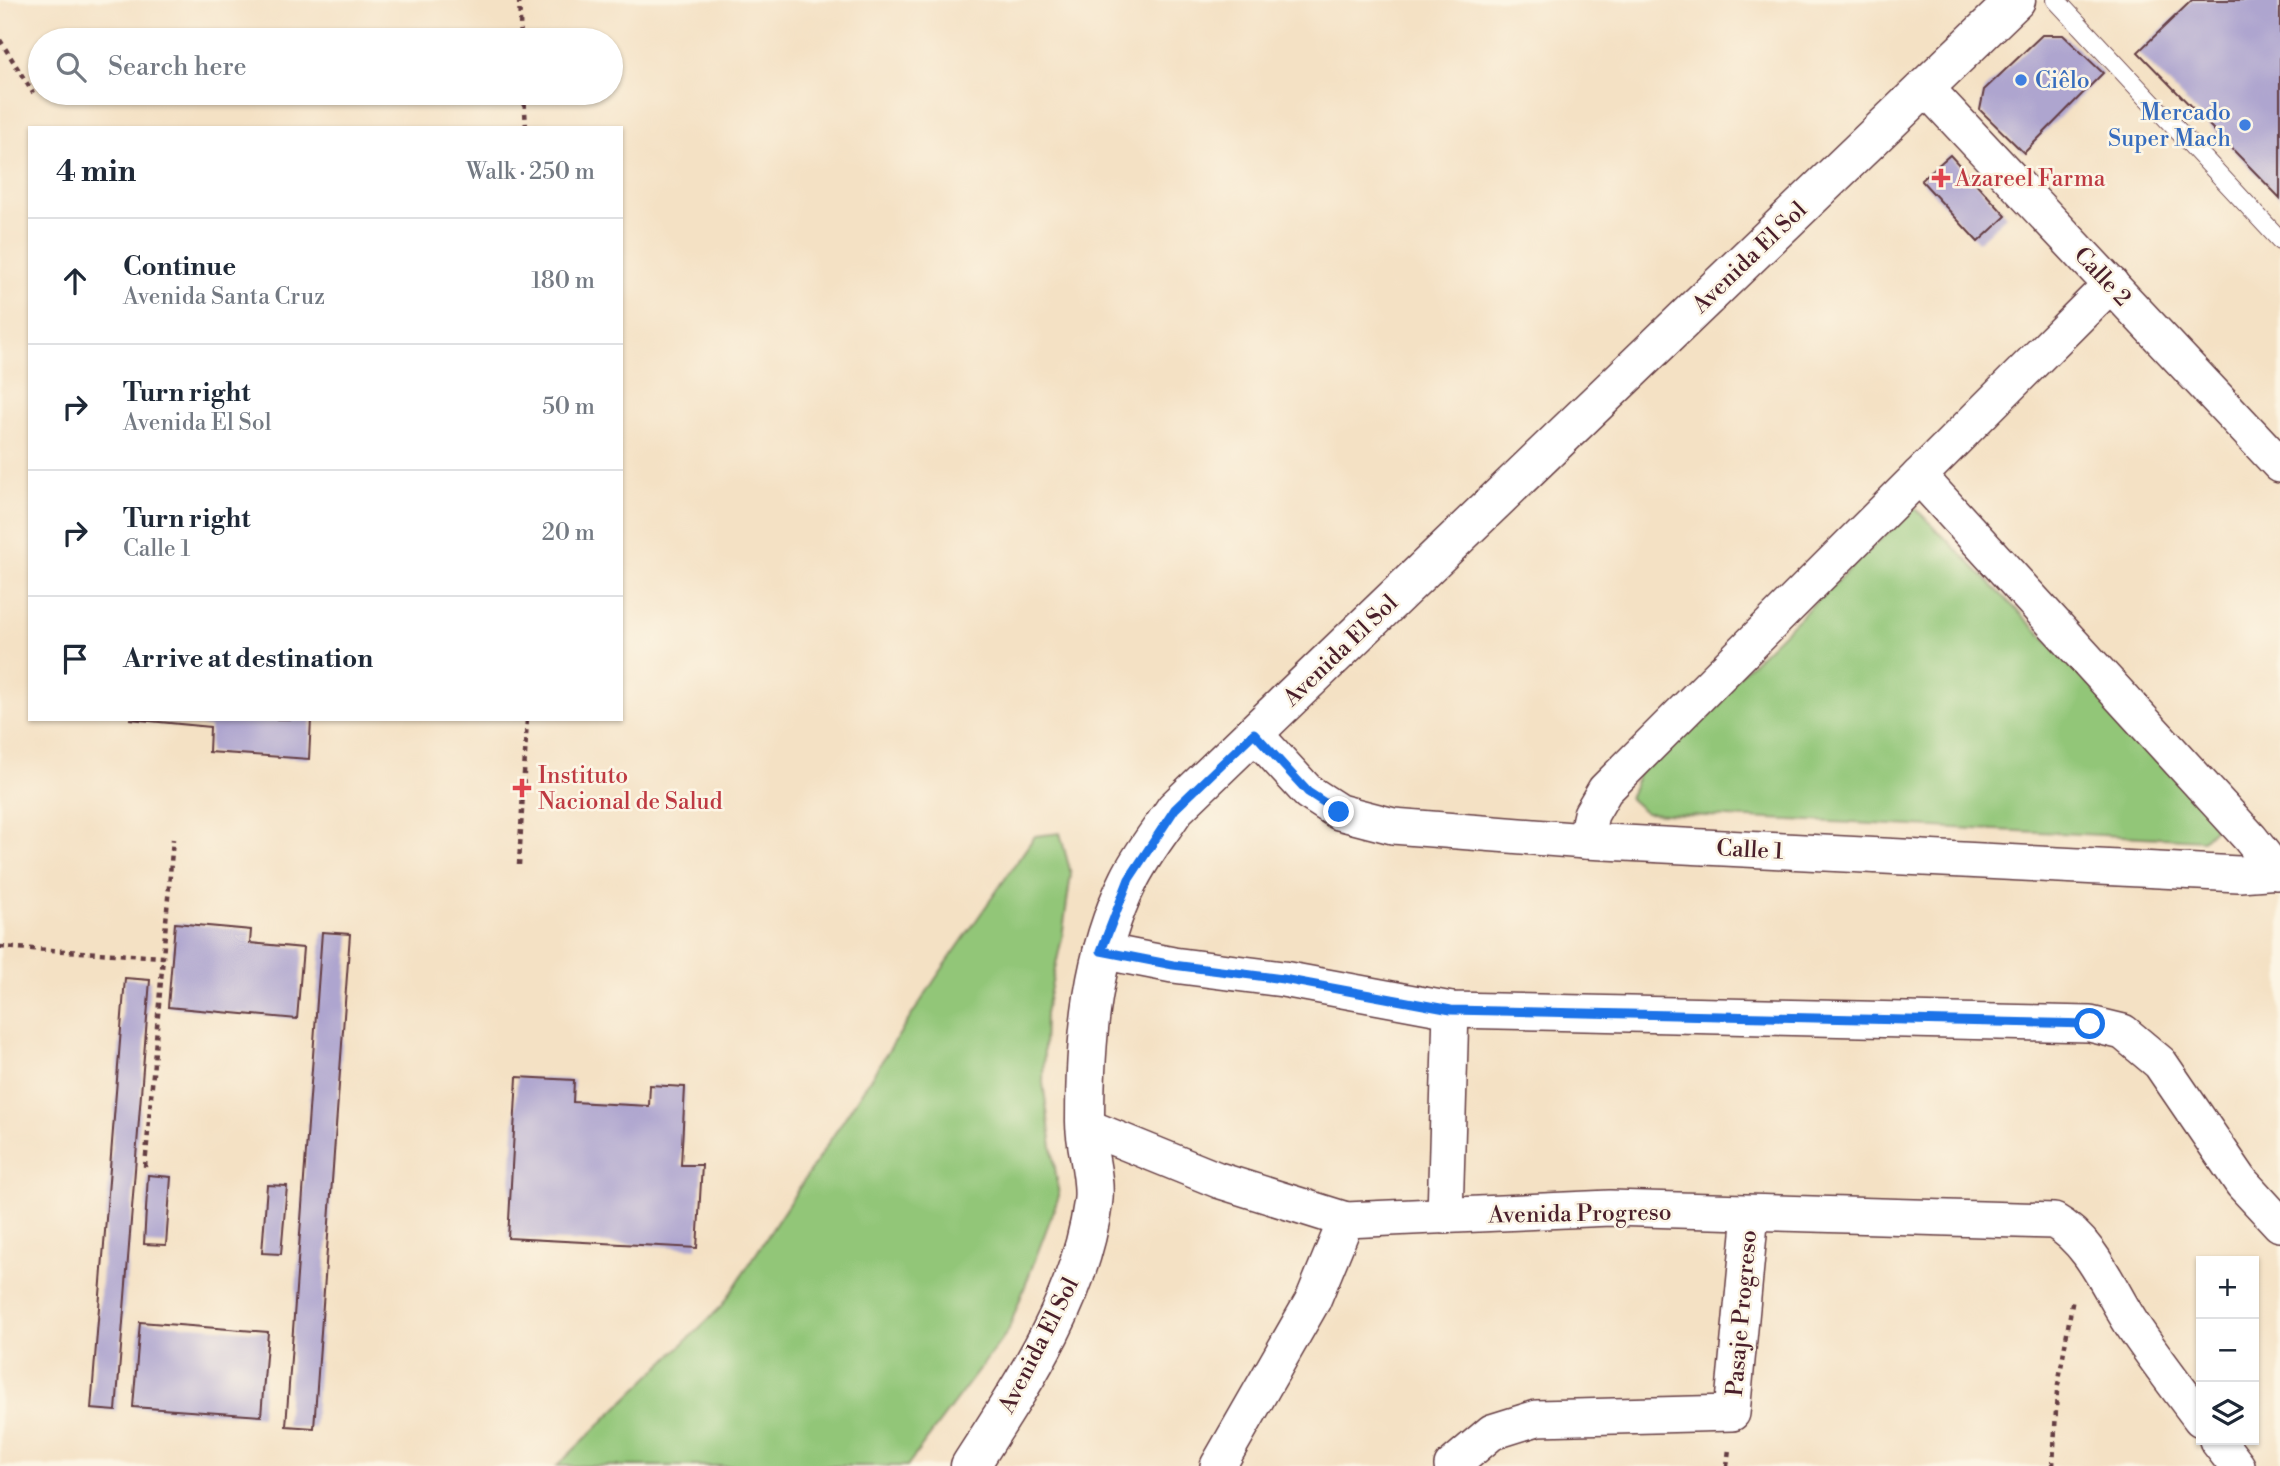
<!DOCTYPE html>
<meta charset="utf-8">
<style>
:root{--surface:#fff;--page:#f6f6f7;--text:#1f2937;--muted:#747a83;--line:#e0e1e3}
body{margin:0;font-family:"Libre Bodoni",serif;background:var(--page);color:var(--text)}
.controls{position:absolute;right:21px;bottom:21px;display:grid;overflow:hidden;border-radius:0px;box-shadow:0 2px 5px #0004}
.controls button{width:63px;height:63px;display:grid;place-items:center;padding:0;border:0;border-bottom:2px solid var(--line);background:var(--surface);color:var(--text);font:35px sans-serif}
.stop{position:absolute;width:21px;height:21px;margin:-16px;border:5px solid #1a73e8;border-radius:50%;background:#fff}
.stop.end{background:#1a73e8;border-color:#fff;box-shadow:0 2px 7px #0008}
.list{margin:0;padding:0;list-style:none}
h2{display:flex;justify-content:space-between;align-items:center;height:91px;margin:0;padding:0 28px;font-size:30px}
h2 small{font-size:23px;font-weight:400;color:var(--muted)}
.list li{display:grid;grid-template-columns:46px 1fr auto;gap:21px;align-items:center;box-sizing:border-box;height:126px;padding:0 28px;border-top:2px solid var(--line)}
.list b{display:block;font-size:26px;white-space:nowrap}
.list p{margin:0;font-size:23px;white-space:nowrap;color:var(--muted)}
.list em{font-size:23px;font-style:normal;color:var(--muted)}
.icon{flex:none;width:38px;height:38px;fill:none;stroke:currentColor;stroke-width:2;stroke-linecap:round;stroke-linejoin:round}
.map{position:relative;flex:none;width:2280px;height:1466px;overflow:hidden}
.search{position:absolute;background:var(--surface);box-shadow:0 2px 5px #0004;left:28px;top:28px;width:595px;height:77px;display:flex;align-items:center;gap:18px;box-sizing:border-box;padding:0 24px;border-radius:38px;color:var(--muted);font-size:26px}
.panel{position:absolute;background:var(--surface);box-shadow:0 2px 5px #0004;left:28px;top:126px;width:595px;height:595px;border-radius:0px}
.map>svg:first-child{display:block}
.green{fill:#92c678;stroke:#6e7252;stroke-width:2}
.building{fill:#aea5cf}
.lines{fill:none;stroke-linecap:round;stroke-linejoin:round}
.service-casing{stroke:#643c42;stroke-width:20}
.minor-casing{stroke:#643c42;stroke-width:38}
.tertiary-casing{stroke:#643c42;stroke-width:41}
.path{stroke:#643c42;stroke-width:4.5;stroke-dasharray:5 5;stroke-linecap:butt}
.service{stroke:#fff;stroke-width:18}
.minor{stroke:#fff;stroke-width:35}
.tertiary{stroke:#fff;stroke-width:38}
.route{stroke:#1a73e8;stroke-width:9}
.shop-dot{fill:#3f7fe0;stroke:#fcf5e5;stroke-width:2.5}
.health-dot{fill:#e0444e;stroke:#fcf5e5;stroke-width:2.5}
.labels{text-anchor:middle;stroke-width:5;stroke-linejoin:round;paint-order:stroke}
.shop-label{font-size:23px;fill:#366cbe;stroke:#fcf5e5;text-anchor:start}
.health-label{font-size:23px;fill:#be3a42;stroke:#fcf5e5;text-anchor:start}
.street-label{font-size:23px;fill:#4a1f2b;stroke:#fcf5e5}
</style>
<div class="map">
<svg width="2280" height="1466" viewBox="0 0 2280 1466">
<rect width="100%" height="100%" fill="#fcf5e5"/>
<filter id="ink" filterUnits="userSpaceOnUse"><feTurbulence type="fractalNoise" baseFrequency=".0143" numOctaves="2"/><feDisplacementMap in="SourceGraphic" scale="14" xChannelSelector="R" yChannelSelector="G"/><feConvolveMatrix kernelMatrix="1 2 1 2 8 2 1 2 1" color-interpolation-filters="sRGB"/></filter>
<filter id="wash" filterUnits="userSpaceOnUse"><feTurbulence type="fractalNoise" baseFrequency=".00686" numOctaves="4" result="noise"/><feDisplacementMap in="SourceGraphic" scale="28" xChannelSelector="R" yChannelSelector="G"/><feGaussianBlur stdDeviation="1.57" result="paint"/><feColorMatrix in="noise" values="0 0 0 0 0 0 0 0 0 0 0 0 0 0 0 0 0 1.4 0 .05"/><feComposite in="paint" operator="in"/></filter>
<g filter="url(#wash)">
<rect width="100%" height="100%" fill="#f4e1c4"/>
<g class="green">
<polygon points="1914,507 2215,809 2217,826 2203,840 1646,813 1629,798 1640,771"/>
<polygon points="1060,833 1071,874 1062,938 1045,1014 1043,1083 1059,1196 1008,1331 907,1466 557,1466 722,1306 936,978 1035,836"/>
</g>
<g id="blocks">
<g class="building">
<polygon points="2192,0 2280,0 2280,198 2138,52"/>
<polygon points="2042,35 2063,35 2103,73 2024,153 1980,110 1984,90"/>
<polygon points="1950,155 2006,216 1978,242 1921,180"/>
<polygon points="129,719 311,719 309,759 209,752 210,727"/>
<polygon points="175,923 251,930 250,943 303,948 297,1019 168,1007"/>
<polygon points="322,932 350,934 314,1428 286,1426"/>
<polygon points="125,978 150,980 116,1411 91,1409"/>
<polygon points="517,1077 574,1080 573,1102 649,1106 650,1085 685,1087 681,1165 702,1165 697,1248 508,1238"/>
<polygon points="148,1175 171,1177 166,1245 144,1244"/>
<polygon points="267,1185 287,1186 281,1254 262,1253"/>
<polygon points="140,1322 268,1332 261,1416 133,1407"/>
</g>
</g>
</g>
<g filter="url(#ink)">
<use href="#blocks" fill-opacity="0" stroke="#643c42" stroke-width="2"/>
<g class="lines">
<defs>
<polyline id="service" points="2056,0 2280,240"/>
<g id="minor">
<polyline points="1925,87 2280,465"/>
<polyline points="1919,476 2250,838 2277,872"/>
<polyline points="1254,733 1308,792 1339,812 1393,826 1585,841 2239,874 2280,871"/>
<polyline points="1585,841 1591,814 1605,790 2111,284"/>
<polyline points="1101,951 1173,965 1283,979 1451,1010 2090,1024 2123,1032 2160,1063 2242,1183 2280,1224"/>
<path d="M1085,1126L1218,1180L1346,1220L1610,1208L2054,1221C2091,1241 2109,1289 2131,1323C2153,1356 2177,1387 2201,1419"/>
<polyline points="1445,1216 1451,1010"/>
<polyline points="2217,1440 2237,1466"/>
<polyline points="1218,1466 1313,1300 1346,1220"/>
<polyline points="1452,1466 1492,1432 1537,1418 1732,1413 1751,1213"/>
</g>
<path id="tertiary" d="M970,1466C1022,1385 1080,1300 1093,1203C1097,1176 1084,1146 1085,1119C1085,1037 1092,954 1129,880C1141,855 1160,832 1175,809L2016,0"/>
</defs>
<use href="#service" class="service-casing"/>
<use href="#minor" class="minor-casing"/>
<use href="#tertiary" class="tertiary-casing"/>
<g class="path">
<polyline points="519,0 521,40"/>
<polyline points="0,40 33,93"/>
<polyline points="524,93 526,128"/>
<polyline points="519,865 527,719"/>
<polyline points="0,947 163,957 173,839"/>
<polyline points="145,1167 163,957"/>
<polyline points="1727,1466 1729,1449"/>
<polyline points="2053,1466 2057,1391 2073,1298"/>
</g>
<use href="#service" class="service"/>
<use href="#minor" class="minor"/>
<use href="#tertiary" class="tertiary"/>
</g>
</g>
<g class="lines" filter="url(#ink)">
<polyline class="route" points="1339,812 1308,792 1254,733 1175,809 1129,879 1101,951 1173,965 1283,979 1451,1010 2090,1024"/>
</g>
<g class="shop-dot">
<circle cx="2021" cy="80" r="7"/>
<circle cx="2245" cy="125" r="7"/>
</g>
<g class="health-dot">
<path d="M1937.5 167.5h7v7h7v7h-7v7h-7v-7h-7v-7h7z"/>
<path d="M518.5 777.5h7v7h7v7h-7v7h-7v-7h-7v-7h7z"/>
</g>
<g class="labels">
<g class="shop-label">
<text x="2035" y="88">Ciêlo</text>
<text x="2231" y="120" text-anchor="end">Mercado<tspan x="2231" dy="26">Super Mach</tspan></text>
</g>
<g class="health-label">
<text x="1955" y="186">Azareel Farma</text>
<text x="538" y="783">Instituto<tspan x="538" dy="26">Nacional de Salud</tspan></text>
</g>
<g class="street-label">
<text transform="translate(1749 257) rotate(-44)" y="8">Avenida El Sol</text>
<text transform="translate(2103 276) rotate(47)" y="8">Calle 2</text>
<text transform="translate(1340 650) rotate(-44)" y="8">Avenida El Sol</text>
<text transform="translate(1750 849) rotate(3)" y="8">Calle 1</text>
<text transform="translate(1580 1213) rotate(-1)" y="8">Avenida Progreso</text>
<text transform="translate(1741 1313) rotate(-85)" y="8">Pasaje Progreso</text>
<text transform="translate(1038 1345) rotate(-63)" y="8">Avenida El Sol</text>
</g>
</g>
</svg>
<div class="controls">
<button>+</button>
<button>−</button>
<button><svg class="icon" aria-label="layers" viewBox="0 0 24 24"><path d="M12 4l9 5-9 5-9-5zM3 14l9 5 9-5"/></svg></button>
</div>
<div class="stop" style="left:2090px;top:1024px"></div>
<div class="stop end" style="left:1339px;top:812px"></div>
<div class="search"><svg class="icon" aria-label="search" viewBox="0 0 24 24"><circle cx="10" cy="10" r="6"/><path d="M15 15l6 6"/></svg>Search here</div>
<section class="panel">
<h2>4 min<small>Walk · 250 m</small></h2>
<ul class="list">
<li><svg class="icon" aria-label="ahead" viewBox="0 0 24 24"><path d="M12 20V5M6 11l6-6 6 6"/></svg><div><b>Continue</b><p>Avenida Santa Cruz</p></div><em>180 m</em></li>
<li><svg class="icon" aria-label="right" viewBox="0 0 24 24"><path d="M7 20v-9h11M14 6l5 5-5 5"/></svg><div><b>Turn right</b><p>Avenida El Sol</p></div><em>50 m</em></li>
<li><svg class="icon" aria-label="right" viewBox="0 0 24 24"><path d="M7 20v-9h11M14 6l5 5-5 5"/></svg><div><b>Turn right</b><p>Calle 1</p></div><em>20 m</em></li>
<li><svg class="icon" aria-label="arrive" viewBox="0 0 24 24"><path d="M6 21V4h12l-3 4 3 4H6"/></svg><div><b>Arrive at destination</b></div></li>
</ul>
</section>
</div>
